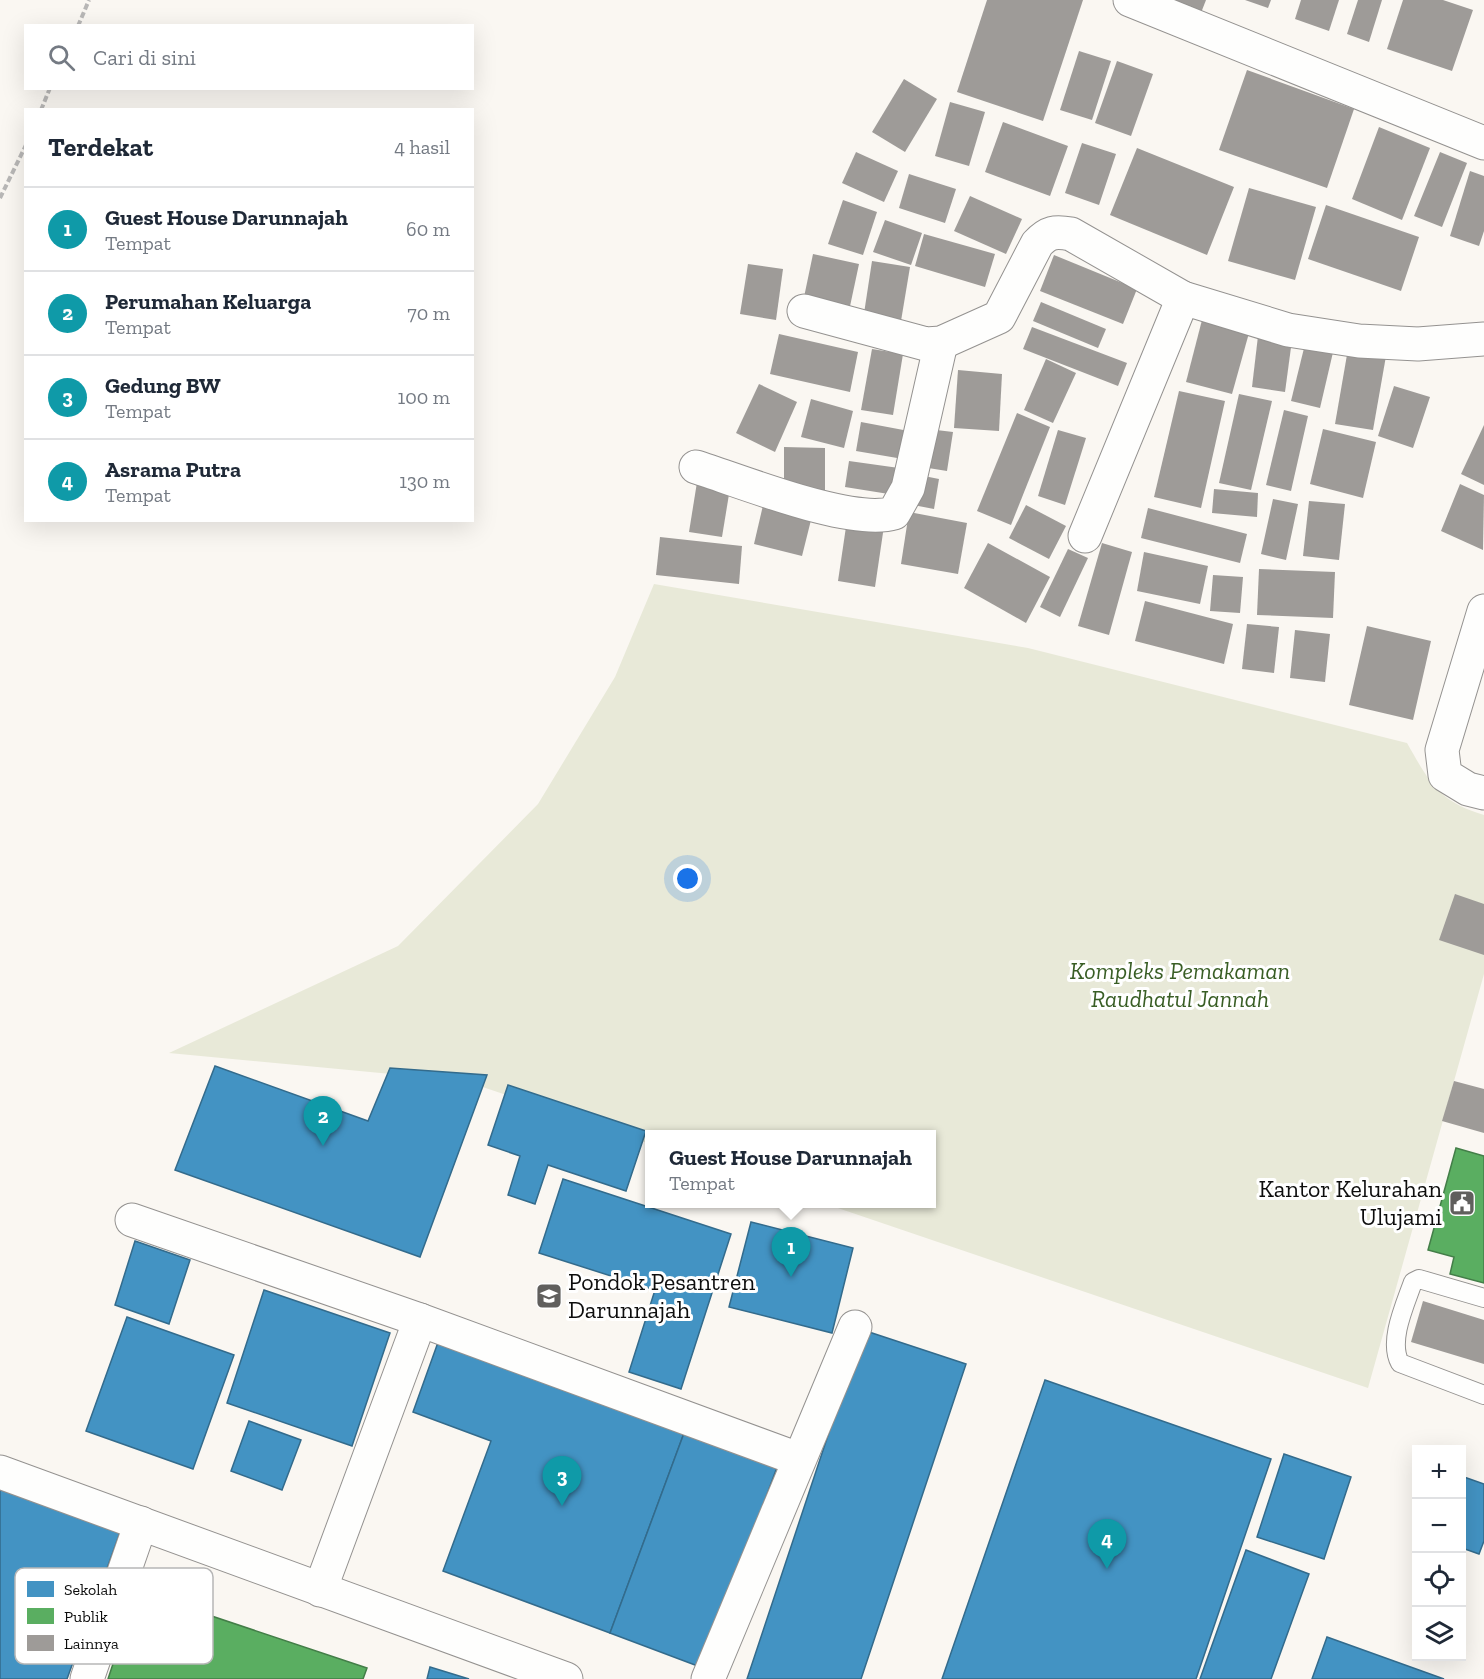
<!DOCTYPE html>
<html lang="id">
<meta charset="utf-8">
<style>
:root{--surface:#fff;--page:#f6f6f7;--text:#1f2937;--muted:#747a83;--line:#e0e1e3;--accent:#d93025}
body{margin:0;font-family:"Zilla Slab",serif;background:var(--page);color:var(--text)}
.controls{position:absolute;right:18px;bottom:18px;display:grid;overflow:hidden;border-radius:0px;box-shadow:0 6px 24px #0002}
.controls button{width:54px;height:54px;display:grid;place-items:center;padding:0;border:0;border-bottom:2px solid var(--line);background:var(--surface);color:var(--text);font:30px sans-serif}
.you{position:absolute;left:688px;top:879px;width:21px;height:21px;margin:-15px;border:4px solid #fff;border-radius:50%;background:#1a73e8;box-shadow:0 0 0 9px #1a73e833}
.badge{display:grid;place-items:center;width:39px;height:39px;border-radius:50%;background:var(--accent);color:#fff;font-size:20px;font-weight:700}
.pin{position:absolute;translate:-50% -50px;filter:drop-shadow(0 2px 3px #0008)}
.pin::after{content:'';position:absolute;top:32px;width:21px;height:18px;background:inherit;clip-path:polygon(0 0,100% 0,50% 100%)}
.popup{position:absolute;left:645px;top:1130px;width:291px;height:78px;box-sizing:border-box;display:grid;place-content:center;border-radius:0px;background:var(--surface);filter:drop-shadow(0 2px 4px #0005);font-size:20px;white-space:nowrap;color:var(--muted)}
.popup b{font-size:22px;color:var(--text)}
.popup::after{content:'';position:absolute;left:50%;top:100%;margin-left:-12px;border:12px solid transparent;border-top-color:var(--surface)}
.list{margin:0;padding:0;list-style:none}
h2{display:flex;justify-content:space-between;align-items:center;height:78px;margin:0;padding:0 24px;font-size:26px}
h2 small{font-size:20px;font-weight:400;color:var(--muted)}
.list li{display:grid;grid-template-columns:39px 1fr auto;gap:18px;align-items:center;box-sizing:border-box;height:84px;padding:0 24px;border-top:2px solid var(--line)}
.list b{display:block;font-size:22px;white-space:nowrap}
.list p{margin:0;font-size:20px;white-space:nowrap;color:var(--muted)}
.list em{font-size:20px;font-style:normal;color:var(--muted)}
.icon{flex:none;width:33px;height:33px;fill:none;stroke:currentColor;stroke-width:2;stroke-linecap:round;stroke-linejoin:round}
.map{position:relative;flex:none;width:1484px;height:1679px;overflow:hidden}
.search{position:absolute;background:var(--surface);box-shadow:0 6px 24px #0002;left:24px;top:24px;width:450px;height:66px;display:flex;align-items:center;gap:15px;box-sizing:border-box;padding:0 21px;border-radius:0px;color:var(--muted);font-size:22px}
.panel{position:absolute;background:var(--surface);box-shadow:0 6px 24px #0002;left:24px;top:108px;width:450px;height:414px;border-radius:0px}
.map>svg:first-child{display:block}
.cemetery{fill:#e8e9d8}
.schools{fill:#4393c3;stroke:#336b8c;stroke-width:1.5}
.public{fill:#5aae61;stroke:#437e48;stroke-width:1.5}
.building{fill:#9e9b98}
.lines{fill:none;stroke-linecap:round;stroke-linejoin:round}
.lane-casing{stroke:#949290;stroke-width:20}
.street-casing{stroke:#949290;stroke-width:35}
.path{stroke:#b8b7b6;stroke-width:4;stroke-dasharray:6 3;stroke-linecap:butt}
.lane{stroke:#fefefd;stroke-width:18}
.street{stroke:#fefefd;stroke-width:33}
.labels{text-anchor:middle;stroke-width:6;stroke-linejoin:round;paint-order:stroke}
.park-label{font-size:24px;font-style:italic;fill:#395e25;stroke:#fff}
.poi-label{font-size:24px;fill:#0d0d0d;stroke:#fff;text-anchor:end}
.key{fill:#fff;stroke:#b6b6b6;stroke-width:1.5}
.key-label{font-size:16px;fill:#0d0d0d}
</style>
<div class="map">
<svg width="1484" height="1679" viewBox="0 0 1484 1679">
<rect width="100%" height="100%" fill="#faf7f2"/>
<path class="cemetery" d="M654,584L1028,648L1407,743C1430,783 1438,801 1484,815V974L1368,1388L826,1204H932V1134H650V1144L465,1081L169,1053L398,946L538,804L615,677Z"/>
<g class="schools">
<polygon points="215,1066 368,1121 390,1068 487,1075 420,1257 175,1170"/>
<polygon points="508,1085 646,1131 626,1191 548,1165 535,1204 508,1195 520,1156 488,1145"/>
<polygon points="563,1179 731,1234 681,1389 629,1372 655,1290 539,1253"/>
<polygon points="751,1222 853,1248 832,1333 729,1307"/>
<polygon points="135,1241 190,1260 169,1324 115,1305"/>
<polygon points="264,1290 390,1333 352,1446 227,1403"/>
<polygon points="127,1317 234,1355 193,1469 86,1431"/>
<polygon points="863,1330 966,1364 861,1679 747,1679"/>
<polygon points="441,1334 687,1425 610,1633 443,1571 491,1441 413,1412"/>
<polygon points="1045,1380 1271,1459 1196,1679 942,1679"/>
<polygon points="249,1421 301,1440 282,1490 231,1471"/>
<polygon points="687,1425 780,1459 703,1668 610,1633"/>
<polygon points="1284,1454 1351,1477 1324,1559 1257,1537"/>
<polygon points="1464,1477 1484,1484 1484,1541 1479,1554 1462,1548 1462,1485"/>
<polygon points="0,1482 122,1527 67,1679 0,1679"/>
<polygon points="1246,1550 1309,1574 1271,1679 1200,1679"/>
<polygon points="1327,1637 1444,1679 1312,1679"/>
<polygon points="430,1667 469,1679 427,1679"/>
</g>
<g class="public">
<polygon points="1456,1148 1484,1156 1484,1283 1450,1274 1454,1257 1428,1250"/>
<polygon points="137,1591 367,1668 363,1679 108,1679"/>
</g>
<g class="building">
<polygon points="987,0 1083,0 1043,121 957,92"/>
<polygon points="1153,0 1206,0 1199,18"/>
<polygon points="1245,0 1271,0 1268,8"/>
<polygon points="1301,0 1339,0 1329,31 1295,19"/>
<polygon points="1358,0 1382,0 1369,42 1347,34"/>
<polygon points="1403,0 1443,0 1473,10 1452,71 1387,49"/>
<polygon points="1079,51 1111,61 1092,120 1060,110"/>
<polygon points="1117,61 1153,74 1131,136 1095,123"/>
<polygon points="1247,70 1354,109 1327,188 1219,150"/>
<polygon points="904,79 937,99 905,152 872,132"/>
<polygon points="950,102 985,112 969,166 935,156"/>
<polygon points="1003,122 1068,146 1050,196 985,172"/>
<polygon points="1379,127 1430,148 1402,220 1352,199"/>
<polygon points="1082,143 1116,154 1099,205 1065,193"/>
<polygon points="1137,148 1234,187 1207,255 1110,215"/>
<polygon points="856,152 898,171 884,202 842,183"/>
<polygon points="1440,152 1467,163 1442,227 1414,216"/>
<polygon points="1470,171 1484,176 1484,231 1479,246 1450,236"/>
<polygon points="909,174 956,189 945,223 899,208"/>
<polygon points="1249,188 1316,207 1295,280 1228,261"/>
<polygon points="970,196 1022,219 1006,254 954,231"/>
<polygon points="843,200 877,212 863,255 828,244"/>
<polygon points="1326,205 1419,237 1401,291 1308,259"/>
<polygon points="885,220 922,233 911,265 873,252"/>
<polygon points="924,234 995,254 985,287 915,266"/>
<polygon points="813,254 859,264 849,311 803,302"/>
<polygon points="1054,255 1137,289 1123,324 1040,291"/>
<polygon points="872,261 910,267 900,327 863,320"/>
<polygon points="748,264 783,269 776,320 740,314"/>
<polygon points="1041,302 1106,329 1098,348 1033,321"/>
<polygon points="1202,320 1249,333 1232,394 1186,382"/>
<polygon points="1032,327 1127,363 1118,386 1023,349"/>
<polygon points="779,334 858,352 850,392 770,374"/>
<polygon points="1258,336 1292,340 1285,392 1252,387"/>
<polygon points="1306,340 1334,348 1320,408 1291,401"/>
<polygon points="872,349 903,354 893,415 861,410"/>
<polygon points="1348,349 1386,356 1373,430 1335,424"/>
<polygon points="1046,359 1076,373 1053,423 1024,410"/>
<polygon points="958,370 1002,374 999,431 954,428"/>
<polygon points="759,384 797,402 775,452 736,433"/>
<polygon points="1394,386 1430,397 1413,448 1378,436"/>
<polygon points="1179,391 1225,401 1201,508 1154,497"/>
<polygon points="1239,394 1272,401 1251,490 1219,483"/>
<polygon points="811,399 853,411 844,448 801,437"/>
<polygon points="1284,410 1308,416 1291,491 1266,485"/>
<polygon points="1017,413 1050,427 1011,525 977,511"/>
<polygon points="861,422 914,432 909,460 856,451"/>
<polygon points="1484,425 1484,485 1461,474"/>
<polygon points="928,429 953,432 947,471 922,467"/>
<polygon points="1323,429 1376,442 1363,498 1310,484"/>
<polygon points="1058,430 1086,438 1065,505 1038,496"/>
<polygon points="784,447 825,448 825,491 784,491"/>
<polygon points="849,461 899,468 895,495 845,487"/>
<polygon points="914,474 939,479 934,509 908,504"/>
<polygon points="698,476 731,482 722,537 689,532"/>
<polygon points="1460,484 1484,495 1483,550 1441,531"/>
<polygon points="1214,489 1258,493 1257,517 1212,513"/>
<polygon points="1273,499 1298,504 1286,560 1261,554"/>
<polygon points="764,501 813,512 802,556 754,544"/>
<polygon points="1309,501 1345,504 1339,560 1303,556"/>
<polygon points="1026,505 1066,526 1049,559 1009,538"/>
<polygon points="1148,508 1247,534 1240,563 1141,538"/>
<polygon points="909,512 967,523 958,574 901,564"/>
<polygon points="847,520 884,526 875,587 838,581"/>
<polygon points="660,537 742,546 739,584 656,575"/>
<polygon points="988,543 1050,577 1026,623 964,588"/>
<polygon points="1102,543 1132,552 1109,635 1078,626"/>
<polygon points="1068,549 1088,558 1060,617 1040,607"/>
<polygon points="1144,552 1208,566 1200,604 1137,591"/>
<polygon points="1259,569 1335,572 1333,618 1257,615"/>
<polygon points="1213,575 1243,577 1240,613 1210,611"/>
<polygon points="1145,601 1233,624 1224,664 1135,641"/>
<polygon points="1247,624 1279,627 1274,673 1242,669"/>
<polygon points="1367,626 1431,641 1413,720 1349,705"/>
<polygon points="1295,630 1330,634 1325,682 1290,678"/>
<polygon points="1455,894 1484,904 1484,955 1439,940"/>
<polygon points="1454,1081 1484,1089 1484,1133 1442,1121"/>
<polygon points="1423,1301 1484,1320 1484,1364 1411,1342"/>
</g>
<g class="lines">
<defs>
<path id="lane" d="M1484,1298L1419,1279L1413,1282C1405,1305 1388,1341 1400,1363L1484,1395"/>
<g id="street">
<polyline points="1130,0 1484,143"/>
<path d="M804,311L926,344L941,343L999,317L1037,244C1048,232 1055,231 1071,234L1183,298L1288,330L1359,341L1418,344L1484,339"/>
<path d="M696,467C741,481 851,526 894,513L908,488L941,343"/>
<polyline points="1085,536 1183,298"/>
<polyline points="1484,611 1442,750 1445,775 1468,789 1484,793"/>
<polyline points="132,1220 420,1320 798,1459"/>
<polyline points="0,1472 566,1679"/>
<polyline points="320,1590 420,1320"/>
<polyline points="87,1679 141,1523"/>
<polyline points="708,1679 855,1327"/>
</g>
</defs>
<use href="#lane" class="lane-casing"/>
<use href="#street" class="street-casing"/>
<g class="path">
<polyline points="78,26 89,0"/>
<polyline points="41,110 50,88"/>
<polyline points="0,198 26,145"/>
</g>
<use href="#lane" class="lane"/>
<use href="#street" class="street"/>
</g>
<defs>
<symbol id="civic-square" viewBox="-11 -11 22 22"><rect x="-9" y="-9" width="18" height="18" rx="4" fill="#605f5d" stroke="#fff"/><path d="M-.6-6.5H3V-4.5H.6V-3L4-1V1h2V6H-6V1h2V-1L-.6-3ZM-1.2 2.5V6h2.4V2.5Z" fill="#fff"/></symbol>
<symbol id="school-square" viewBox="-11 -11 22 22"><rect x="-9" y="-9" width="18" height="18" rx="4" fill="#605f5d" stroke="#fff"/><path d="M0-5L7-2L0 1L-7-2ZM-4 1L0 2.5L4 1V4Q0 6-4 4Z" fill="#fff"/></symbol>
</defs>
<g fill-rule="evenodd">
<use href="#civic-square" x="1447" y="1188" width="30" height="30"/>
<use href="#school-square" x="534" y="1281" width="30" height="30"/>
</g>
<g class="labels">
<g class="park-label">
<text x="1180" y="979">Kompleks Pemakaman<tspan x="1180" dy="28">Raudhatul Jannah</tspan></text>
</g>
<g class="poi-label">
<text x="1442" y="1197">Kantor Kelurahan<tspan x="1442" dy="28">Ulujami</tspan></text>
<text x="568" y="1290" text-anchor="start">Pondok Pesantren<tspan x="568" dy="28">Darunnajah</tspan></text>
</g>
</g>
<rect x="15" y="1568" width="198" height="96" rx="9" class="key"/>
<rect x="27" y="1581" width="27" height="16" fill="#4393c3"/>
<rect x="27" y="1608" width="27" height="16" fill="#5aae61"/>
<rect x="27" y="1635" width="27" height="16" fill="#9e9b98"/>
<g class="key-label">
<text x="64" y="1595">Sekolah</text>
<text x="64" y="1622">Publik</text>
<text x="64" y="1649">Lainnya</text>
</g>
</svg>
<div class="controls">
<button>+</button>
<button>−</button>
<button><svg class="icon" aria-label="locate" viewBox="0 0 24 24"><circle cx="12" cy="12" r="6"/><path d="M12 2v4M12 18v4M2 12h4M18 12h4"/></svg></button>
<button><svg class="icon" aria-label="layers" viewBox="0 0 24 24"><path d="M12 4l9 5-9 5-9-5zM3 14l9 5 9-5"/></svg></button>
</div>
<div class="you"></div>
<div class="pin badge" style="left:791px;top:1277px;background:#0f9aa8">1</div>
<div class="popup"><b>Guest House Darunnajah</b>Tempat</div>
<div class="pin badge" style="left:323px;top:1146px;background:#0f9aa8">2</div>
<div class="pin badge" style="left:562px;top:1506px;background:#0f9aa8">3</div>
<div class="pin badge" style="left:1107px;top:1569px;background:#0f9aa8">4</div>
<div class="search"><svg class="icon" aria-label="search" viewBox="0 0 24 24"><circle cx="10" cy="10" r="6"/><path d="M15 15l6 6"/></svg>Cari di sini</div>
<section class="panel">
<h2>Terdekat<small>4 hasil</small></h2>
<ul class="list">
<li><span class="badge" style="background:#0f9aa8">1</span><div><b>Guest House Darunnajah</b><p>Tempat</p></div><em>60 m</em></li>
<li><span class="badge" style="background:#0f9aa8">2</span><div><b>Perumahan Keluarga</b><p>Tempat</p></div><em>70 m</em></li>
<li><span class="badge" style="background:#0f9aa8">3</span><div><b>Gedung BW</b><p>Tempat</p></div><em>100 m</em></li>
<li><span class="badge" style="background:#0f9aa8">4</span><div><b>Asrama Putra</b><p>Tempat</p></div><em>130 m</em></li>
</ul>
</section>
</div>
